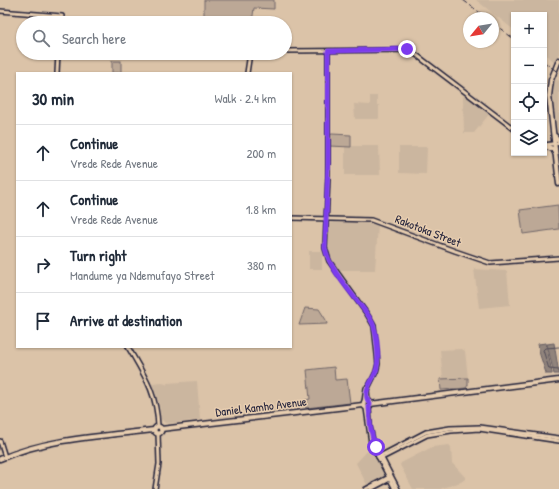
<!DOCTYPE html>
<meta charset="utf-8">
<style>
:root{--surface:#fff;--page:#f2f2f3;--text:#1f2937;--muted:#747a83;--line:#e0e1e3}
body{margin:0;font-family:"Patrick Hand",sans-serif;background:var(--page);color:var(--text)}
.controls{position:absolute;right:12px;top:12px;display:grid;overflow:hidden;border-radius:0px;box-shadow:0 1px 3px #0004}
.controls button{width:36px;height:36px;display:grid;place-items:center;padding:0;border:0;border-bottom:1px solid var(--line);background:var(--surface);color:var(--text);font:20px sans-serif}
.compass{position:absolute;left:463px;top:12px;width:36px;height:36px;border-radius:50%;background:var(--surface);box-shadow:0 1px 3px #0004;rotate:240deg}
.stop{position:absolute;width:12px;height:12px;margin:-9px;border:3px solid #7c3aed;border-radius:50%;background:#fff}
.stop.end{background:#7c3aed;border-color:#fff;box-shadow:0 1px 4px #0008}
.list{margin:0;padding:0;list-style:none}
h2{display:flex;justify-content:space-between;align-items:center;height:52px;margin:0;padding:0 16px;font-size:17px}
h2 small{font-size:13px;font-weight:400;color:var(--muted)}
.list li{display:grid;grid-template-columns:26px 1fr auto;gap:12px;align-items:center;box-sizing:border-box;height:56px;padding:0 16px;border-top:1px solid var(--line)}
.list b{display:block;font-size:15px;white-space:nowrap}
.list p{margin:0;font-size:13px;white-space:nowrap;color:var(--muted)}
.list em{font-size:13px;font-style:normal;color:var(--muted)}
.icon{flex:none;width:22px;height:22px;fill:none;stroke:currentColor;stroke-width:2;stroke-linecap:round;stroke-linejoin:round}
.map{position:relative;flex:none;width:559px;height:489px;overflow:hidden}
.search{position:absolute;background:var(--surface);box-shadow:0 1px 3px #0004;left:16px;top:16px;width:276px;height:44px;display:flex;align-items:center;gap:10px;box-sizing:border-box;padding:0 14px;border-radius:22px;color:var(--muted);font-size:15px}
.panel{position:absolute;background:var(--surface);box-shadow:0 1px 3px #0004;left:16px;top:72px;width:276px;height:276px;border-radius:0px}
.map>svg:first-child{display:block}
.built{fill:#cbb69f}
.green{fill:#bca896;stroke:#6f6568}
.water{fill:#91847c;stroke:#655d62}
.lines{fill:none;stroke-linecap:round;stroke-linejoin:round}
.shore{stroke:#4e4955;stroke-width:1}
.tertiary-casing{stroke:#22223b;stroke-width:6}
.primary-casing{stroke:#22223b;stroke-width:7}
.tertiary{stroke:#e7cdaf;stroke-width:3}
.primary{stroke:#e7cdaf;stroke-width:4}
.rail{stroke:#22223b;stroke-width:1;stroke-dasharray:6 3;stroke-linecap:butt}
.route{stroke:#7c3aed;stroke-width:5}
.labels{text-anchor:middle;stroke-width:3;stroke-linejoin:round;paint-order:stroke}
.street-label{font-size:12px;fill:#22223b;stroke:#e7cdaf}
</style>
<div class="map">
<svg width="559" height="489" viewBox="0 0 559 489">
<rect width="100%" height="100%" fill="#dbc3a8"/>
<filter id="ink" filterUnits="userSpaceOnUse"><feTurbulence type="fractalNoise" baseFrequency=".025" numOctaves="2"/><feDisplacementMap in="SourceGraphic" scale="8" xChannelSelector="R" yChannelSelector="G"/><feConvolveMatrix kernelMatrix="1 2 1 2 8 2 1 2 1" color-interpolation-filters="sRGB"/></filter>
<g filter="url(#ink)">
<g class="built">
<polygon points="476,0 559,0 559,57 556,63 544,53 544,15 514,15 514,30"/>
<polygon points="110,53 145,53 145,55 144,56 110,56"/>
<polygon points="556,79 559,81 559,148 553,98 554,84"/>
<polygon points="466,93 491,112 474,133 464,133 463,97"/>
<polygon points="370,96 377,96 377,105 379,105 379,118 378,119 355,119 354,104 370,105"/>
<polygon points="345,146 379,146 380,175 345,175"/>
<polygon points="399,147 427,147 426,174 399,173"/>
<polygon points="330,223 366,223 378,225 375,270 338,270 329,258 327,250 328,225"/>
<rect x="309" y="251" width="13" height="18"/>
<polygon points="474,269 507,271 510,305 479,308"/>
<polygon points="462,349 465,351 468,378 443,379 440,350"/>
<polygon points="197,381 200,420 175,423 165,423 161,419 159,404 152,384 162,383 166,384 167,385 167,383"/>
<polygon points="449,445 451,447 452,463 465,477 465,479 461,482 440,489 413,489 400,465 401,463 432,447"/>
<polygon points="371,447 386,477 368,487 356,463"/>
</g>
<g class="green">
<polygon points="204,0 274,0 274,9 254,8 252,23 204,23"/>
<rect x="112" y="61" width="9" height="12"/>
<polygon points="332,134 351,135 351,147 329,146 329,135"/>
<polygon points="558,205 559,229 523,234 520,210"/>
<polygon points="305,308 319,309 326,320 327,324 299,325"/>
<polygon points="334,367 335,380 347,379 350,403 306,408 305,400 310,399 307,370"/>
<polygon points="468,378 468,385 466,388 441,390 440,379"/>
</g>
<g class="water">
<polygon points="546,343 552,373 552,374 546,374 546,373 540,355 538,344"/>
<polygon points="554,343 559,374 554,374 547,344"/>
</g>
<g class="lines">
<polyline class="shore" points="559,347 545,348 543,350 549,369 559,370"/>
<defs>
<g id="tertiary">
<polyline points="0,11 62,16 61,23"/>
<polyline points="285,51 410,50 514,129"/>
<polyline points="328,51 328,177 325,248 329,261 367,314 374,326 378,364 376,372 367,390 368,401"/>
<polyline points="57,73 58,53"/>
<polyline points="247,73 250,53"/>
<polyline points="544,145 559,143"/>
<polyline points="291,218 371,220 455,251 490,263 559,258"/>
<path d="M128,347C144,375 157,393 158,426"/>
<polyline points="364,402 366,388"/>
<polyline points="369,407 370,427 373,441 398,489"/>
<polyline points="366,408 371,443 395,489"/>
<polyline points="0,441 5,457"/>
<polyline points="378,457 426,432 450,428 480,427 559,438"/>
<polyline points="380,459 427,435 451,431 479,429 559,441"/>
<polyline points="155,489 159,464 158,433"/>
<polyline points="366,489 389,477"/>
<polyline points="371,489 390,479"/>
</g>
<g id="primary">
<polyline points="559,60 551,80 549,96 559,184"/>
<polyline points="555,136 559,141"/>
<polyline points="547,147 553,149 555,153"/>
<circle cx="367" cy="404" r="3.5"/>
<polyline points="370,404 559,380"/>
<circle cx="158" cy="430" r="3.5"/>
<polyline points="161,429 363,405"/>
<path d="M0,459C49,438 102,436 154,430"/>
</g>
</defs>
<use href="#tertiary" class="tertiary-casing"/>
<use href="#primary" class="primary-casing"/>
<use href="#tertiary" class="tertiary"/>
<use href="#primary" class="primary"/>
<g class="rail">
<polyline points="463,0 487,18"/>
<polyline points="493,23 514,39"/>
<polyline points="544,62 559,73"/>
</g>
</g>
</g>
<g class="lines" filter="url(#ink)">
<path class="route" d="M376,447C370,434 370,421 369,407L370,404C360,391 375,380 377,367C379,357 377,337 374,327C372,319 366,312 361,306C349,290 329,268 325,248L328,164V51L407,49"/>
</g>
<g class="labels">
<g class="street-label">
<text transform="translate(428 231) rotate(21)" y="4">Rakotoka Street</text>
<text transform="translate(261 407) rotate(-7)" y="4">Daniel Kamho Avenue</text>
</g>
</g>
</svg>
<div class="controls">
<button>+</button>
<button>−</button>
<button><svg class="icon" aria-label="locate" viewBox="0 0 24 24"><circle cx="12" cy="12" r="6"/><path d="M12 2v4M12 18v4M2 12h4M18 12h4"/></svg></button>
<button><svg class="icon" aria-label="layers" viewBox="0 0 24 24"><path d="M12 4l9 5-9 5-9-5zM3 14l9 5 9-5"/></svg></button>
</div>
<svg class="compass" viewBox="-18 -18 36 36"><path d="M0-13l5 13h-10z" fill="#e53935"/><path d="M0 13l5-13h-10z" fill="#747a83"/></svg>
<div class="stop" style="left:376px;top:447px"></div>
<div class="stop end" style="left:407px;top:49px"></div>
<div class="search"><svg class="icon" aria-label="search" viewBox="0 0 24 24"><circle cx="10" cy="10" r="6"/><path d="M15 15l6 6"/></svg>Search here</div>
<section class="panel">
<h2>30 min<small>Walk · 2.4 km</small></h2>
<ul class="list">
<li><svg class="icon" aria-label="ahead" viewBox="0 0 24 24"><path d="M12 20V5M6 11l6-6 6 6"/></svg><div><b>Continue</b><p>Vrede Rede Avenue</p></div><em>200 m</em></li>
<li><svg class="icon" aria-label="ahead" viewBox="0 0 24 24"><path d="M12 20V5M6 11l6-6 6 6"/></svg><div><b>Continue</b><p>Vrede Rede Avenue</p></div><em>1.8 km</em></li>
<li><svg class="icon" aria-label="right" viewBox="0 0 24 24"><path d="M7 20v-9h11M14 6l5 5-5 5"/></svg><div><b>Turn right</b><p>Mandume ya Ndemufayo Street</p></div><em>380 m</em></li>
<li><svg class="icon" aria-label="arrive" viewBox="0 0 24 24"><path d="M6 21V4h12l-3 4 3 4H6"/></svg><div><b>Arrive at destination</b></div></li>
</ul>
</section>
</div>
